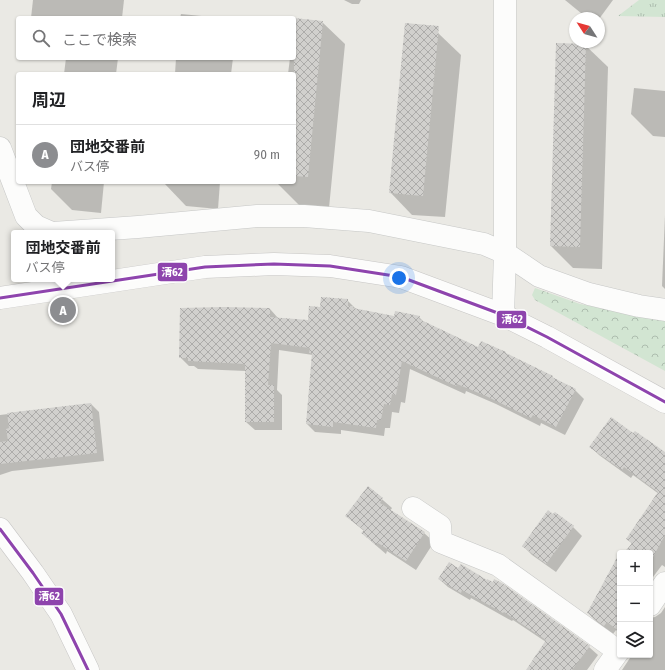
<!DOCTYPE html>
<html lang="ja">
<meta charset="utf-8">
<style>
:root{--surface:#fff;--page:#f6f6f6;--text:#202124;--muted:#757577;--line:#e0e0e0;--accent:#8c8d90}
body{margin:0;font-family:"Fira Sans Condensed","Noto Sans JP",sans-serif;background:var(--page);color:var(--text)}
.controls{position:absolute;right:12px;bottom:12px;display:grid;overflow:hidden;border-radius:4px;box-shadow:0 1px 3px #0004}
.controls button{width:36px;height:36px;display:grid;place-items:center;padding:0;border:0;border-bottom:1px solid var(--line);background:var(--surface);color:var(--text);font:20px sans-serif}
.compass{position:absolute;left:569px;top:12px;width:36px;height:36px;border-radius:50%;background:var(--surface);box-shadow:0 1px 3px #0004;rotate:306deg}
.you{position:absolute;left:399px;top:278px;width:14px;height:14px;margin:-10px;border:3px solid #fff;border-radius:50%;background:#1a73e8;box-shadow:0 0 0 6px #1a73e833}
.badge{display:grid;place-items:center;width:26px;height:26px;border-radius:50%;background:var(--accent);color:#fff;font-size:13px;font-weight:700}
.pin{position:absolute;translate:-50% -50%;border:2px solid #fff;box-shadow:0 1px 4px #0006}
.popup{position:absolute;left:11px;top:230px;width:104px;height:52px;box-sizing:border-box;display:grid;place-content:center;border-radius:4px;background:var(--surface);filter:drop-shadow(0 1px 3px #0005);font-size:13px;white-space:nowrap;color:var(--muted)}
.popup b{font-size:15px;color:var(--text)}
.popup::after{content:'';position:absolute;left:50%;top:100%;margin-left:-8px;border:8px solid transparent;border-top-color:var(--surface)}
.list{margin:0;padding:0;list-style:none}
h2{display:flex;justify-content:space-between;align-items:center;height:52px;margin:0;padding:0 16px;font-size:17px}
h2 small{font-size:13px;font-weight:400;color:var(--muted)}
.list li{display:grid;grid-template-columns:26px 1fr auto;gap:12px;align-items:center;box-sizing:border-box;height:60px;padding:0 16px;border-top:1px solid var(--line)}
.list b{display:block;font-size:15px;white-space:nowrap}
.list p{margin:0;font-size:13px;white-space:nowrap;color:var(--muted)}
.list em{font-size:13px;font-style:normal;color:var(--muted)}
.icon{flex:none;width:22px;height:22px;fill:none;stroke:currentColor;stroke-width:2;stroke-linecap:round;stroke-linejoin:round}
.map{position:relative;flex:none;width:665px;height:670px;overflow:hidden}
.search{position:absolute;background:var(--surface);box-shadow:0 1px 3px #0004;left:16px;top:16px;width:280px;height:44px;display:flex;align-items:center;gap:10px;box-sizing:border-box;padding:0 14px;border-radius:4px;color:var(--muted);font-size:15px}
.panel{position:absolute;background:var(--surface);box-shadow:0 1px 3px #0004;left:16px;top:72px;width:280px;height:112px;border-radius:4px}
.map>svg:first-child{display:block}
.grass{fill:url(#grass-tufts)}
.forest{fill:url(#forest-crowns)}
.shadow{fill:#0003}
.building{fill:url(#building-cross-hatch)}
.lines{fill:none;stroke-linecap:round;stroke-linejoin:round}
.street-casing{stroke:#c6c7c6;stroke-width:23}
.secondary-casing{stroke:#c7c6c5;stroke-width:23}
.street{stroke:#fcfcfb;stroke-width:22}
.secondary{stroke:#fcfcfb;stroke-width:22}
.bus-1-casing{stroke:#fff;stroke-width:6}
.bus-1{stroke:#8e44ad;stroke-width:3}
.line-badge{stroke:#fff;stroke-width:1.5}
.badge-label{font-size:11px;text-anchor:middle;font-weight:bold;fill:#fff}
</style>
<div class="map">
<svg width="665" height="670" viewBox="0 0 665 670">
<defs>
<pattern id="grass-tufts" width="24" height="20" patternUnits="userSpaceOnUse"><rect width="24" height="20" fill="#d2e5d2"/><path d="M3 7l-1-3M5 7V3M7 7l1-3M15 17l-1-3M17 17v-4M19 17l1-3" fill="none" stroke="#adbdae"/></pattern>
<pattern id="forest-crowns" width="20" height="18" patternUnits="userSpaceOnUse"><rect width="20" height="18" fill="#d2e5d2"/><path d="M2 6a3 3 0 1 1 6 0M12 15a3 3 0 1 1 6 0" fill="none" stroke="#adbdae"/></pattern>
<pattern id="building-cross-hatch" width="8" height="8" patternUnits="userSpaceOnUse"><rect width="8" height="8" fill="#d1d0cd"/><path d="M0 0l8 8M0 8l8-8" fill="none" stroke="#adacaa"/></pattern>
</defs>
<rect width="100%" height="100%" fill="#eae9e4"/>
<polygon class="grass" points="639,0 665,0 665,17 618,16"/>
<polygon class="forest" points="535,288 580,304 665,320 665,371 535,300 532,295"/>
<g class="shadow">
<polygon points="33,0 124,0 122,18 31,18"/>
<polygon points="344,0 361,0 359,4 352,4"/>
<polygon points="565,0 613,0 599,19 587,18"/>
<polygon points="181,14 212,17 213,18 180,18"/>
<polygon points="294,19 322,22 345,44 329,208 299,205 277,183 277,182 294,182 294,74 288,74 290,58 294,58"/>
<polygon points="438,33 461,55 445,217 412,215 390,192"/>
<polygon points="557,44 585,45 608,67 602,269 573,268 551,246"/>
<polygon points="66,58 118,58 116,74 64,74"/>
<polygon points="176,58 233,58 231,74 175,74"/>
<polygon points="634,88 665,91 665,137 653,136 631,114"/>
<polygon points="52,182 104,182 101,213 72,210 51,189"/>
<polygon points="164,182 220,182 218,209 186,206 164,183"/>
<polygon points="665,215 665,289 662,286"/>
<polygon points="347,300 356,309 395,317 419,317 425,323 479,348 552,377 555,380 575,390 584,399 565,435 541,423 540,426 496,404 466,391 465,394 410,369 405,403 401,402 399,413 392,412 390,428 385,428 384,436 341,430 341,434 315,432 307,424 313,355 279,350 277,390 282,395 282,430 255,430 246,422 246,371 198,369 194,366 189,366 180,357 270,309 278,318 308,321 321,308"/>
<polygon points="91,404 99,412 104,461 12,471 0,475 0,415"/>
<polygon points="633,434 665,453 665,567 662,565 650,581 650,553 625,553 632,544 628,539 659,494 633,475 631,478 599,455 591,447"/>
<polygon points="368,487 392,508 390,511 424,533 434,542 416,570 387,551 386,554 372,542 363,533 364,531 346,516"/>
<polygon points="573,527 582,536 556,572 532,555 523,546"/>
<polygon points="620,560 620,633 616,630 613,634 597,622 588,613"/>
<polygon points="439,579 589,647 598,655 587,670 528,670 546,642 513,620 512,621 471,598 470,600 448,587"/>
<polygon points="665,607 665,670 622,670 632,655 650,655 650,618 655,617 661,613"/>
</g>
<g class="building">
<polygon points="294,18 323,21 308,177 294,176"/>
<polygon points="405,23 439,26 423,196 389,193"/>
<polygon points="556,43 586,44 580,247 550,246"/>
<polygon points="321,297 348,299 348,306 353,306 353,308 394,316 395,311 420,316 419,319 478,347 481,341 506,352 506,353 553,376 552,377 576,389 556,427 533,415 531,418 486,396 457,384 456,386 402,361 396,395 392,394 390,405 384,404 381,420 377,420 376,428 333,422 333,427 306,424 312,353 309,353 310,348 271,343 268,385 274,385 274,422 245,422 245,364 188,361 188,358 179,358 180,308 224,307 270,308 270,317 308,320 309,306 320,307"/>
<polygon points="91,403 97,453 0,464 0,442 8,441 6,429 9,428 7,413"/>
<polygon points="611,417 633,433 635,431 665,452 665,535 653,557 650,555 650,553 624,553 632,543 626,539 658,492 624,467 622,470 589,447"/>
<polygon points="368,486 383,498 380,503 425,532 406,561 378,543 376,545 361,533 364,530 345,516"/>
<polygon points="548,510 553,514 555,512 574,526 546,564 522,546"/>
<polygon points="620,552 620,632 607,622 604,626 587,613"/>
<polygon points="449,562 458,568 461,564 487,580 487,579 493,582 494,579 502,583 590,646 572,670 526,670 546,640 504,612 503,613 462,590 461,593 438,579"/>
</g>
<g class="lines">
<defs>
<g id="street">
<polyline points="0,148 26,216 36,226 52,233"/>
<polyline points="53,233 138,227 257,216 304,216 369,221 484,244 505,253 539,276 589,294 639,306 665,310"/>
<polyline points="503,315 505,253 505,0"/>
<polyline points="413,508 440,526 441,542 498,565 618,651"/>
<polyline points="650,605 665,583"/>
<polyline points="605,670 620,649"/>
</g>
<g id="secondary">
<polyline points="0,298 205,267 274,264 330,266 401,277 503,315 547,337 665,402"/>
<polyline points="0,529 33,573 61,614 88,670"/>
</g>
</defs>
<use href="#street" class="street-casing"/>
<use href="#secondary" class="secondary-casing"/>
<use href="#street" class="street"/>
<use href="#secondary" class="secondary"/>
<defs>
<g id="bus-1">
<polyline points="0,298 205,267 274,264 330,266 401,277 503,315 547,337 665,402"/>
<polyline points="0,529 33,573 61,614 88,670"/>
</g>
</defs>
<use href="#bus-1" class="bus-1-casing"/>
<use href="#bus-1" class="bus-1"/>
</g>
<g class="line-badge">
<rect x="157" y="262" width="31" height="20" rx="4" fill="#8e44ad"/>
<rect x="496" y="310" width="31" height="19" rx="4" fill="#8e44ad"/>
<rect x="34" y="587" width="30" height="19" rx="4" fill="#8e44ad"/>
</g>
<g class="badge-label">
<text x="172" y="276">清62</text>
<text x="512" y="323">清62</text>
<text x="49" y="600">清62</text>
</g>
</svg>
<div class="controls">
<button>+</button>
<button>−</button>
<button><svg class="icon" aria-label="layers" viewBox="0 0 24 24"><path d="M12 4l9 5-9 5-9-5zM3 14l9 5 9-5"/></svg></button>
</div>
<svg class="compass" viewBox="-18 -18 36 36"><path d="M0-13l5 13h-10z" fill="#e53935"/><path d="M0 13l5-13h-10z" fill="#757577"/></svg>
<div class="you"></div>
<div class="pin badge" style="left:63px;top:310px">A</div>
<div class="popup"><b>団地交番前</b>バス停</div>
<div class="search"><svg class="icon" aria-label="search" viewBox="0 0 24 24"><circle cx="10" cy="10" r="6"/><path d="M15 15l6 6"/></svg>ここで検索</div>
<section class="panel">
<h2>周辺<small></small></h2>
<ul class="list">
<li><span class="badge">A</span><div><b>団地交番前</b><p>バス停</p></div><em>90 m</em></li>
</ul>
</section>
</div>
